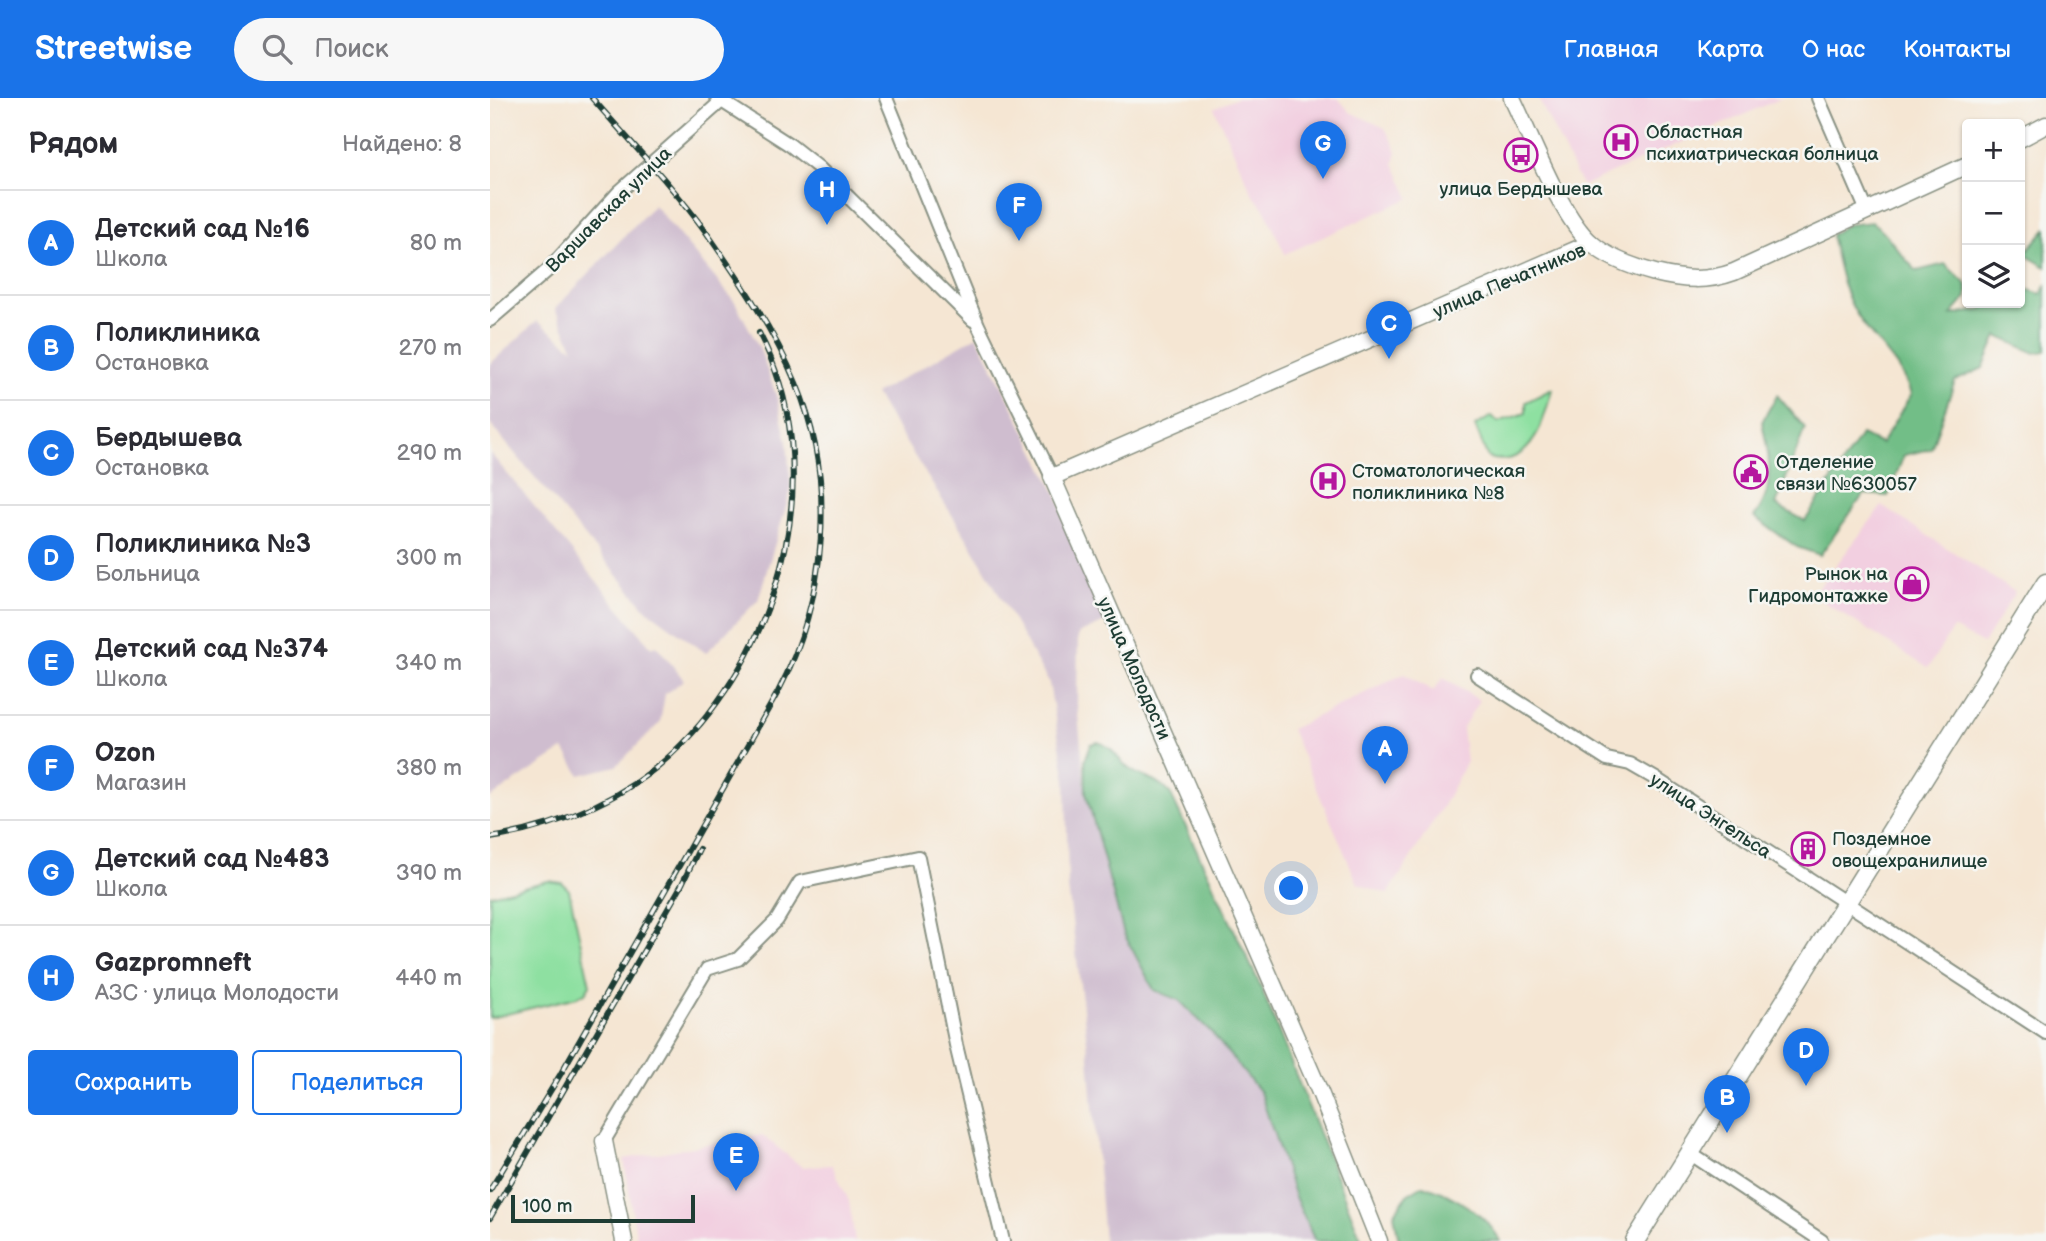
<!DOCTYPE html>
<html lang="ru">
<meta charset="utf-8">
<style>
:root{--surface:#fff;--page:#f7f7f7;--text:#2b2b33;--muted:#7c7c81;--line:#e1e1e2;--accent:#1a73e8}
body{margin:0;font-family:"Balsamiq Sans",sans-serif;background:var(--page);color:var(--text)}
.controls{position:absolute;right:21px;top:21px;display:grid;overflow:hidden;border-radius:7px;box-shadow:0 2px 5px #0004}
.controls button{width:63px;height:63px;display:grid;place-items:center;padding:0;border:0;border-bottom:2px solid var(--line);background:var(--surface);color:var(--text);font:35px sans-serif}
.scale{position:absolute;left:21px;bottom:18px;width:184px;box-sizing:border-box;padding-left:7px;border:4px solid #1f3d34;border-top:0;font-size:19px;line-height:24px;white-space:nowrap;color:#1f3d34;-webkit-text-stroke:5px #f6f6f2;paint-order:stroke}
.you{position:absolute;left:802px;top:791px;width:24px;height:24px;margin:-18px;border:5px solid #fff;border-radius:50%;background:#1a73e8;box-shadow:0 0 0 10px #1a73e833}
.badge{display:grid;place-items:center;width:46px;height:46px;border-radius:50%;background:var(--accent);color:#fff;font-size:23px;font-weight:700}
.pin{position:absolute;translate:-50% -58px;filter:drop-shadow(0 2px 4px #0008)}
.pin::after{content:'';position:absolute;top:37px;width:24px;height:21px;background:inherit;clip-path:polygon(0 0,100% 0,50% 100%)}
.list{margin:0;padding:0;list-style:none}
h2{display:flex;justify-content:space-between;align-items:center;height:91px;margin:0;padding:0 28px;font-size:30px}
h2 small{font-size:23px;font-weight:400;color:var(--muted)}
.list li{display:grid;grid-template-columns:46px 1fr auto;gap:21px;align-items:center;box-sizing:border-box;height:105px;padding:0 28px;border-top:2px solid var(--line)}
.list b{display:block;font-size:26px;white-space:nowrap}
.list p{margin:0;font-size:23px;white-space:nowrap;color:var(--muted)}
.list em{font-size:23px;font-style:normal;color:var(--muted)}
.actions{display:flex;gap:14px;padding:21px 28px}
.actions a{flex:1;padding:16px 0;border:2px solid var(--accent);border-radius:7px;text-align:center;font-size:24px;color:var(--accent)}
.actions .main{background:var(--accent);color:#fff}
.icon{flex:none;width:38px;height:38px;fill:none;stroke:currentColor;stroke-width:2;stroke-linecap:round;stroke-linejoin:round}
.map{position:relative;flex:none;width:1556px;height:1143px;overflow:hidden}
header{display:flex;align-items:center;gap:42px;box-sizing:border-box;height:98px;padding:0 35px;background:var(--accent);color:#fff}
header strong{font-size:33px}
nav{display:flex;gap:38px;margin-inline-start:auto;font-size:24px}
.search{width:490px;height:63px;background:var(--page);display:flex;align-items:center;gap:18px;box-sizing:border-box;padding:0 24px;border-radius:38px;color:var(--muted);font-size:26px}
main{display:flex}
aside{flex:1;background:var(--surface)}
.map>svg:first-child{display:block}
.built{fill:#f2cfe0}
.industrial{fill:#cfbdcf}
.green{fill:#8ee0a1;stroke:#568e6a;stroke-width:2}
.forest{fill:#72be87;stroke:#487e5e;stroke-width:2}
.lines{fill:none;stroke-linecap:round;stroke-linejoin:round}
.minor-casing{stroke:#8a9284;stroke-width:16}
.tertiary-casing{stroke:#8a9284;stroke-width:19}
.secondary-casing{stroke:#8a9284;stroke-width:21}
.minor{stroke:#fff;stroke-width:12}
.tertiary{stroke:#fff;stroke-width:16}
.secondary{stroke:#fff;stroke-width:18}
.rail-casing{stroke:#1f3d34;stroke-width:6}
.rail{stroke:#f6f6f2;stroke-width:3.5;stroke-dasharray:10;stroke-linecap:butt}
.labels{text-anchor:middle;stroke-width:5;stroke-linejoin:round;paint-order:stroke}
.poi-label{font-size:19px;fill:#1f3d34;stroke:#f6f6f2;text-anchor:start}
.street-label{font-size:19px;fill:#1f3d34;stroke:#f6f6f2}
</style>
<header>
<strong>Streetwise</strong>
<div class="search"><svg class="icon" aria-label="search" viewBox="0 0 24 24"><circle cx="10" cy="10" r="6"/><path d="M15 15l6 6"/></svg>Поиск</div>
<nav><a>Главная</a><a>Карта</a><a>О нас</a><a>Контакты</a></nav>
</header>
<main>
<aside>
<h2>Рядом<small>Найдено: 8</small></h2>
<ul class="list">
<li><span class="badge">A</span><div><b>Детский сад №16</b><p>Школа</p></div><em>80 m</em></li>
<li><span class="badge">B</span><div><b>Поликлиника</b><p>Остановка</p></div><em>270 m</em></li>
<li><span class="badge">C</span><div><b>Бердышева</b><p>Остановка</p></div><em>290 m</em></li>
<li><span class="badge">D</span><div><b>Поликлиника №3</b><p>Больница</p></div><em>300 m</em></li>
<li><span class="badge">E</span><div><b>Детский сад №374</b><p>Школа</p></div><em>340 m</em></li>
<li><span class="badge">F</span><div><b>Ozon</b><p>Магазин</p></div><em>380 m</em></li>
<li><span class="badge">G</span><div><b>Детский сад №483</b><p>Школа</p></div><em>390 m</em></li>
<li><span class="badge">H</span><div><b>Gazpromneft</b><p>АЗС · улица Молодости</p></div><em>440 m</em></li>
</ul>
<div class="actions"><a class="main">Сохранить</a><a>Поделиться</a></div>
</aside>
<div class="map">
<svg width="1556" height="1143" viewBox="0 0 1556 1143">
<rect width="100%" height="100%" fill="#f6f6f2"/>
<filter id="ink" filterUnits="userSpaceOnUse"><feTurbulence type="fractalNoise" baseFrequency=".0143" numOctaves="2"/><feDisplacementMap in="SourceGraphic" scale="14" xChannelSelector="R" yChannelSelector="G"/><feConvolveMatrix kernelMatrix="1 2 1 2 8 2 1 2 1" color-interpolation-filters="sRGB"/></filter>
<filter id="wash" filterUnits="userSpaceOnUse"><feTurbulence type="fractalNoise" baseFrequency=".00686" numOctaves="4" result="noise"/><feDisplacementMap in="SourceGraphic" scale="28" xChannelSelector="R" yChannelSelector="G"/><feGaussianBlur stdDeviation="1.57" result="paint"/><feColorMatrix in="noise" values="0 0 0 0 0 0 0 0 0 0 0 0 0 0 0 0 0 1.4 0 .05"/><feComposite in="paint" operator="in"/></filter>
<g filter="url(#wash)">
<rect width="100%" height="100%" fill="#f5e6d3"/>
<g class="built">
<polygon points="747,0 848,0 860,14 895,30 907,53 904,65 920,100 795,156 775,112 763,97 724,10"/>
<polygon points="1048,0 1292,0 1092,88"/>
<polygon points="1392,408 1525,494 1493,546 1463,530 1438,570 1323,497"/>
<polygon points="914,576 943,593 953,580 989,602 972,631 976,664 953,708 898,796 868,786 801,631"/>
<polygon points="272,1037 312,1069 342,1067 359,1103 365,1143 147,1143 134,1061"/>
</g>
<g class="industrial">
<polygon points="164,107 245,204 269,249 287,300 297,344 301,392 268,502 216,555 157,512 0,326 0,266 47,223 84,251 65,211"/>
<polygon points="487,238 567,397 615,524 588,536 587,606 596,698 623,789 695,901 766,985 829,1143 614,1143 599,959 578,789 576,682 559,585 483,450 385,296"/>
<polygon points="0,355 162,550 166,547 194,582 175,596 170,625 126,668 90,677 74,651 0,700"/>
</g>
<g class="green">
<path d="M1062,291C1053,325 1042,371 998,360L985,328L1002,318L1008,324L1036,315V304Z"/>
<polygon points="58,783 72,785 79,792 100,887 95,895 87,899 0,920 0,797"/>
</g>
<g class="forest">
<path d="M1382,124C1401,138 1409,157 1427,173L1455,166L1477,187V199L1461,217L1492,212L1496,205H1530V189L1551,196L1556,188V253L1545,255L1507,238L1493,270L1465,283L1441,351L1414,357L1398,398L1374,396L1330,457L1307,449L1264,419C1287,390 1279,357 1272,324L1287,297L1315,330L1286,407L1315,423L1371,337L1391,346L1421,297C1413,266 1382,243 1366,215C1351,190 1348,164 1341,137L1356,127Z"/>
<polygon points="1556,131 1556,169 1534,156"/>
<path d="M608,644C623,648 626,660 637,669C650,681 664,678 680,695L770,887L872,1143H825L805,1099L770,994L721,934L689,902L664,892L634,836L596,695L595,662L601,646Z"/>
<path d="M933,1087C960,1095 998,1117 1010,1143H909L904,1116L917,1097Z"/>
</g>
</g>
<g filter="url(#ink)">
<g class="lines">
<defs>
<g id="minor">
<polyline points="227,0 300,47 329,70 483,222"/>
<polyline points="396,0 488,227 562,379"/>
<polyline points="1328,0 1377,113"/>
<polyline points="0,222 58,172 129,94 235,0"/>
<polyline points="987,577 1117,661 1140,666 1166,681 1556,935"/>
<polyline points="114,1043 217,871 248,861 287,822 310,784 428,759 466,947 513,1143"/>
<polyline points="1201,1056 1332,1143"/>
</g>
<g id="tertiary">
<path d="M1022,0C1041,39 1071,120 1102,146C1120,161 1143,169 1165,175C1193,182 1217,184 1244,174L1477,67"/>
<polyline points="1530,41 1556,27"/>
<polyline points="114,1043 134,1143"/>
<polyline points="889,1143 829,992 562,379 1101,145"/>
</g>
<polyline id="secondary" points="1145,1143 1556,485"/>
</defs>
<use href="#minor" class="minor-casing"/>
<use href="#tertiary" class="tertiary-casing"/>
<use href="#secondary" class="secondary-casing"/>
<use href="#minor" class="minor"/>
<use href="#tertiary" class="tertiary"/>
<use href="#secondary" class="secondary"/>
<defs>
<g id="rail">
<path d="M0,740C70,729 142,698 192,646C294,542 339,368 269,235"/>
<path d="M0,1092L70,977L288,594C337,500 347,383 306,285C284,232 249,181 216,134C182,87 140,44 102,0"/>
<polyline points="0,1120 191,788 209,751"/>
</g>
</defs>
<use href="#rail" class="rail-casing"/>
<use href="#rail" class="rail"/>
</g>
</g>
<defs>
<symbol id="hospital-ring" viewBox="-11 -11 22 22"><circle r="9.5" fill="#f6f6f2" stroke="#b5179e" stroke-width="1.5"/><path d="M-5-5h3v3.5h4V-5h3V5h-3V1.5h-4V5h-3Z" fill="#b5179e"/></symbol>
<symbol id="bus-ring" viewBox="-11 -11 22 22"><circle r="9.5" fill="#f6f6f2" stroke="#b5179e" stroke-width="1.5"/><path d="M-5-6H5V4H4V6H2V4H-2V6H-4V4H-5ZM-3.5-4V0h7V-4ZM-3.5 1.2v1.5H-2V1.2ZM2 1.2v1.5H3.5V1.2Z" fill="#b5179e"/></symbol>
<symbol id="civic-ring" viewBox="-11 -11 22 22"><circle r="9.5" fill="#f6f6f2" stroke="#b5179e" stroke-width="1.5"/><path d="M-.6-6.5H3V-4.5H.6V-3L4-1V1h2V6H-6V1h2V-1L-.6-3ZM-1.2 2.5V6h2.4V2.5Z" fill="#b5179e"/></symbol>
<symbol id="shop-ring" viewBox="-11 -11 22 22"><circle r="9.5" fill="#f6f6f2" stroke="#b5179e" stroke-width="1.5"/><path d="M-5-2.5h2.3a2.7 3.5 0 0 1 5.4 0H5L5.5 6h-11ZM-1.5-2.5h3a1.5 2.3 0 0 0-3 0Z" fill="#b5179e"/></symbol>
<symbol id="building-ring" viewBox="-11 -11 22 22"><circle r="9.5" fill="#f6f6f2" stroke="#b5179e" stroke-width="1.5"/><path d="M-4-6H4V6H1V3H-1V6H-4ZM-2.5-4.3h1.7v1.8h-1.7ZM.8-4.3h1.7v1.8H.8ZM-2.5-1h1.7V.8h-1.7ZM.8-1h1.7V.8H.8Z" fill="#b5179e"/></symbol>
</defs>
<g fill-rule="evenodd">
<use href="#hospital-ring" x="1112" y="25" width="38" height="38"/>
<use href="#bus-ring" x="1012" y="38" width="38" height="38"/>
<use href="#civic-ring" x="1242" y="355" width="38" height="38"/>
<use href="#hospital-ring" x="819" y="364" width="38" height="38"/>
<use href="#shop-ring" x="1403" y="467" width="38" height="38"/>
<use href="#building-ring" x="1299" y="732" width="38" height="38"/>
</g>
<g class="labels">
<g class="poi-label">
<text x="1156" y="40">Областная<tspan x="1156" dy="22">психиатрическая болница</tspan></text>
<text x="1031" y="97" text-anchor="middle">улица Бердышева</text>
<text x="1286" y="370">Отделение<tspan x="1286" dy="22">связи №630057</tspan></text>
<text x="862" y="379">Стоматологическая<tspan x="862" dy="22">поликлиника №8</tspan></text>
<text x="1398" y="482" text-anchor="end">Рынок на<tspan x="1398" dy="22">Гидромонтажке</tspan></text>
<text x="1342" y="747">Поздемное<tspan x="1342" dy="22">овощехранилище</tspan></text>
</g>
<g class="street-label">
<text transform="translate(118 111) rotate(-45)" y="7">Варшавская улица</text>
<text transform="translate(1019 182) rotate(-23)" y="7">улица Печатников</text>
<text transform="translate(645 570) rotate(66)" y="7">улица Молодости</text>
<text transform="translate(1221 717) rotate(33)" y="7">улица Энгельса</text>
</g>
</g>
</svg>
<div class="controls">
<button>+</button>
<button>−</button>
<button><svg class="icon" aria-label="layers" viewBox="0 0 24 24"><path d="M12 4l9 5-9 5-9-5zM3 14l9 5 9-5"/></svg></button>
</div>
<div class="scale">100 m</div>
<div class="you"></div>
<div class="pin badge" style="left:895px;top:686px">A</div>
<div class="pin badge" style="left:1237px;top:1035px">B</div>
<div class="pin badge" style="left:899px;top:261px">C</div>
<div class="pin badge" style="left:1316px;top:988px">D</div>
<div class="pin badge" style="left:246px;top:1093px">E</div>
<div class="pin badge" style="left:529px;top:143px">F</div>
<div class="pin badge" style="left:833px;top:81px">G</div>
<div class="pin badge" style="left:337px;top:127px">H</div>
</div>
</main>
